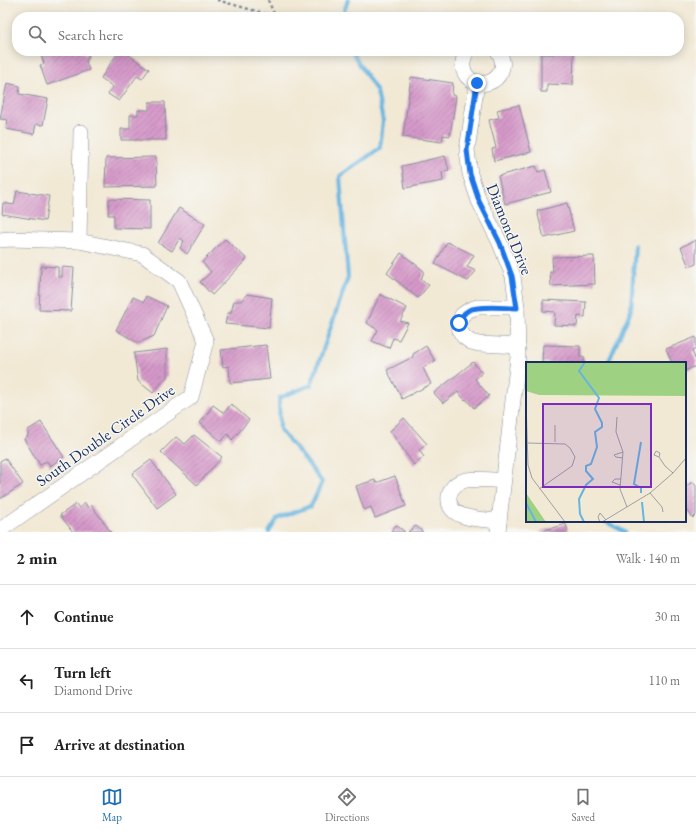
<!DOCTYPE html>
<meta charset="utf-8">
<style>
:root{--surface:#fff;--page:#f2f2f2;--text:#222;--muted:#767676;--line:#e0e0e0;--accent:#1f6fb2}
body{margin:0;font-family:"EB Garamond",serif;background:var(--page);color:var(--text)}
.stop{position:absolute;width:12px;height:12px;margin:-9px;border:3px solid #1a73e8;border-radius:50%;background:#fff}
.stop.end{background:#1a73e8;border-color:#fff;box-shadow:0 1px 4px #0008}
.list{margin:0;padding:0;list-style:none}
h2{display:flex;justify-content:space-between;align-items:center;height:52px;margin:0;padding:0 16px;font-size:17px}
h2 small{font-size:13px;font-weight:400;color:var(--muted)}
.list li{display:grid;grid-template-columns:26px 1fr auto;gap:12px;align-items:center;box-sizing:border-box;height:64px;padding:0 16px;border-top:1px solid var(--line)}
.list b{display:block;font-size:15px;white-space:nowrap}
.list p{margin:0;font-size:13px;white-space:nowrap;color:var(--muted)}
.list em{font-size:13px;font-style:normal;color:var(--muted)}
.icon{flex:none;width:22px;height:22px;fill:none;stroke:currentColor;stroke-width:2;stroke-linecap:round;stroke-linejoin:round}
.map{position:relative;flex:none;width:696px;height:532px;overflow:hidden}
.search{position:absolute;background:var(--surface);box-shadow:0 2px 10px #0003;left:12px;right:12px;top:12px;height:44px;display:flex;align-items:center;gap:10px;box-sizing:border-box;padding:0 14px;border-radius:16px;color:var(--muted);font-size:15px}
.sheet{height:244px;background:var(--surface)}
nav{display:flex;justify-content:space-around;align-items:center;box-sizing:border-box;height:56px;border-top:1px solid var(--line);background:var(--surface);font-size:11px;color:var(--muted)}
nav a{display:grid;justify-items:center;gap:2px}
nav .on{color:var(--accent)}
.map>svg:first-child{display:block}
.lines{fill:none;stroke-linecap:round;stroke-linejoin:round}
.stream{stroke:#66b5e0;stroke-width:4}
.building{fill:url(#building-hatch)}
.minor-casing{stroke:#868c9a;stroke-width:16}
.path{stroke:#868c9a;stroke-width:2.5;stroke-dasharray:3 3;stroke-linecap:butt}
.minor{stroke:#fff;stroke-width:15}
.route{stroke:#1a73e8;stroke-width:5}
.labels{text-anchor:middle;stroke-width:3;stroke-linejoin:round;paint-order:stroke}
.street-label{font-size:16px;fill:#1b2f5e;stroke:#f6f6f2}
.inset-river{fill:none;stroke:#66b5e0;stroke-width:2}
.inset-road{fill:none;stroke:#9c9fa5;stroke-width:1}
.view{fill:#7b2cbf;fill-opacity:0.15;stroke:#7b2cbf;stroke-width:2}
.inset-edge{fill:none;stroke:#1b2f5e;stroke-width:2}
</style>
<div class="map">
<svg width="696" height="532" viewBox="0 0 696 532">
<defs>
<pattern id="building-hatch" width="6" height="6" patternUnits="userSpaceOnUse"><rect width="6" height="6" fill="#d699c9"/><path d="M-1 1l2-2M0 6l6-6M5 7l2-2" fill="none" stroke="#ad7da6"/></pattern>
</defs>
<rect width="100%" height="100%" fill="#f6f6f2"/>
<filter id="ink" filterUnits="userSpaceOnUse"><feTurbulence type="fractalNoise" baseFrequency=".025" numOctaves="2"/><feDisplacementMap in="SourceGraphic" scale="8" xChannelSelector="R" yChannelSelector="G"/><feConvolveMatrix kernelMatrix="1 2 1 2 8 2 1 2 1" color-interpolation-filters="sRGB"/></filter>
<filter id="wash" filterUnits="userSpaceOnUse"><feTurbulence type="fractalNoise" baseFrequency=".012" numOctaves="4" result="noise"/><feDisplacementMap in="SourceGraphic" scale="16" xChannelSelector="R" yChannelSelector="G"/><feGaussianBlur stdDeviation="0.9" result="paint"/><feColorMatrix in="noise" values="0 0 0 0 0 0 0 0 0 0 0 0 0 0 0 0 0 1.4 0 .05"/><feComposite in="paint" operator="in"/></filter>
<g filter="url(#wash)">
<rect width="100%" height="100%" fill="#f2e9d5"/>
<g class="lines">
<g class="stream">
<polyline points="342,17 348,0"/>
<polyline points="608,363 631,310 635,245"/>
<polyline points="604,521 625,532"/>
<polyline points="269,532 278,518 311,506 322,482 303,457 280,430 279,398 311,385 348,277 344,229 340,176 380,148 383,121 377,92 351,51"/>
</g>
</g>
<g id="blocks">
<g class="building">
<polygon points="40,51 80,51 89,55 86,62 89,70 47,85 40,65 44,64"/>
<polygon points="119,51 123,51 149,69 142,79 137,76 119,101 108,94 113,87 101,78"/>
<polygon points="554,51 574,51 573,85 547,84 547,92 541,92 541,54 554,54"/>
<polygon points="411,77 453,83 452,95 456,96 450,136 443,135 442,142 403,137"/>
<polygon points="7,83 20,86 19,94 48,99 43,125 36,124 34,134 6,129 8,120 0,119"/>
<polygon points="149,102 165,102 166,140 121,140 121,129 130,129 130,115 138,115 138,110 149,110"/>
<polygon points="519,105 531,152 494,161 492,149 496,148 489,120 499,118 497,110"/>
<polygon points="445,156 449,170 442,172 443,181 405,188 402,166"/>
<polygon points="156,157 157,186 105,187 106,158"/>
<polygon points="536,166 538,172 545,170 551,192 505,204 498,176"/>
<polygon points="17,191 49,196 45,221 2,214 3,203 14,205"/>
<polygon points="109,199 150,200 150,229 114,228 114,215 108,215"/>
<polygon points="567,203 574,231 544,238 537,211"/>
<polygon points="179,208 205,224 187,254 180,248 184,241 180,238 172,251 158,243"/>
<polygon points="225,239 247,259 212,295 200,282 211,272 202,262"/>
<polygon points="696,240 696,264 689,267 681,247"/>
<polygon points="447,242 474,255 467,267 476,271 468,281 435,264"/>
<polygon points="401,253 424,271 421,280 429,285 418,298 387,273"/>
<polygon points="594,256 595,284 551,286 550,272 553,272 552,257"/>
<polygon points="41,266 58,267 58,277 62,277 62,267 74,268 71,311 39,310"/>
<polygon points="247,294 272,298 269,328 225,324 228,313 231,313 234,301 241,301"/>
<polygon points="380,294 407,308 400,321 408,323 399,340 393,338 389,348 372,341 378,330 367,323"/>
<polygon points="146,296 167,306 154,336 138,343 116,330 133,297 144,302"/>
<polygon points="543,300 586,302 585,317 578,316 577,326 554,325 555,312 543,311"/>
<polygon points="696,337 696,349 692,351 696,361 696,366 685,371 685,363 672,363 666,349"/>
<polygon points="266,345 270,379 230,383 229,366 223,367 221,350"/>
<polygon points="543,345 580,346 580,357 584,357 584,363 542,363"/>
<polygon points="426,346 435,361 423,368 431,384 402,399 387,370 413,357 413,354"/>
<polygon points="167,349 167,377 153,393 138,381 134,353"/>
<polygon points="473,362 482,373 475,379 489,396 474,408 466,399 465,400 458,392 443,403 434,393"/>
<polygon points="231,404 249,420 232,440 228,434 221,441 200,423 213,405 224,413"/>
<polygon points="404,418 427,444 419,450 424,457 414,465 390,431"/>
<polygon points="41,422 64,457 50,466 47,461 40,465 24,439 28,436 28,430"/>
<polygon points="194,435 222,457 197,485 161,452 176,437 185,444"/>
<polygon points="5,458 23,484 0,499 0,461"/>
<polygon points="151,460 176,494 157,508 132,474"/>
<polygon points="395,476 406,506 375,518 371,507 364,510 356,486 375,480 376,483"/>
<polygon points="693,482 696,486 696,515 693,518 685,507 685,503 686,502 685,500 685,487"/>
<polygon points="85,503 88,508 91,505 111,532 73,532 60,515 76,504 79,508"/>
<polygon points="566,524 568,532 538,532"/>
<polygon points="396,525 405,532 390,532"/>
<polygon points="416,526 423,532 408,532"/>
</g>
</g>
</g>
<g filter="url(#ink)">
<use href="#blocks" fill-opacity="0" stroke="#868c9a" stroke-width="1"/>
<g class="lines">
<defs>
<g id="minor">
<path d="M467,51C450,80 490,96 501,71C504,64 502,57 498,51"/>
<polyline points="477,83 467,150 470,174 479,201 500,243 513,276 517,307 518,357 499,521 498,532"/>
<polyline points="0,240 10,239 79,241 142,254 179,281 206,341 191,397 0,530"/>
<polyline points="79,241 81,132"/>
<polyline points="517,307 477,307 469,310 462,315 459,323 460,331 464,337 471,342 479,344 518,346"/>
<path d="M499,521C483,519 446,521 449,496C451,488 455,483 463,481C470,478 494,480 503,481"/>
</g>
</defs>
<use href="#minor" class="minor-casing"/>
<g class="path">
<polyline points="217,0 277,17"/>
<polyline points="268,0 275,16"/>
<polyline points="439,51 452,52"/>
</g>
<use href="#minor" class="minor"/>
</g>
</g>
<g class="lines" filter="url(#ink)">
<path class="route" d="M459,323C461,318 463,313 469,310C479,305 505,308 517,308L512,276L500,243L479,201L470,174L467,150L477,83"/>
</g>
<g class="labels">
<g class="street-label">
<text transform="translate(510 229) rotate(68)" y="6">Diamond Drive</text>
<text transform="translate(105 435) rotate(-35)" y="6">South Double Circle Drive</text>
</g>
</g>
<g transform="translate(526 362)">
<rect width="160" height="160" fill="#f2e9d5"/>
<path d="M0,0H160V34L13,33L0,29ZM0,131L20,160H0Z" fill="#9ed181"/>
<path class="inset-river" d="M115,131V126L108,122L115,80M116,140L118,160M0,141L10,160M58,160L54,152L53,137L60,123L67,117L60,109V104L65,102L71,85L69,70L76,65V61L69,47L73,36L53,9L59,0"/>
<path class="inset-road" d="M0,38L2,103L6,116L39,160M91,55L90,70L97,90L94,127L101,145M29,80V63M2,81L39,82L44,86L49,95L46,104L13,127M97,90L88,93L90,95L97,96M133,95L128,93L130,89L134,91L133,95L139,104L147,111M94,123L86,120L89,117H95M124,131L136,145L137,150M74,160L72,155L74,151L80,158M76,160L124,131L147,111L160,96"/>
<path class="view" d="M17,42H125V125H17Z"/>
<rect width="160" height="160" class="inset-edge"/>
</g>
</svg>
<div class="stop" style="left:459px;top:323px"></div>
<div class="stop end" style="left:477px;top:83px"></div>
<div class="search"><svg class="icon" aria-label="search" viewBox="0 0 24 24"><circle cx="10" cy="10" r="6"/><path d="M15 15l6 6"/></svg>Search here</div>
</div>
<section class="sheet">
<h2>2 min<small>Walk · 140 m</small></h2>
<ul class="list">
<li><svg class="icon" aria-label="ahead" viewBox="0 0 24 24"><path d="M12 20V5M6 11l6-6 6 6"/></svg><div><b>Continue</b></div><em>30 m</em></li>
<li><svg class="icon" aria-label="left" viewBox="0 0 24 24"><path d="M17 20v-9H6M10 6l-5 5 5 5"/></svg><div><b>Turn left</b><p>Diamond Drive</p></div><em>110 m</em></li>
<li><svg class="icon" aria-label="arrive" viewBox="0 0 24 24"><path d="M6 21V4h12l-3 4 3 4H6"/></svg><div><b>Arrive at destination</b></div></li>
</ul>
</section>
<nav>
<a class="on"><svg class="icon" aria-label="map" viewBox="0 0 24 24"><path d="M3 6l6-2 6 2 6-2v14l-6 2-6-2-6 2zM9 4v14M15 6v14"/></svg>Map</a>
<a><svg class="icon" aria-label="directions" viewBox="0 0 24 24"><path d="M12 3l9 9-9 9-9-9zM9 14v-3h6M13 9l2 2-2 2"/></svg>Directions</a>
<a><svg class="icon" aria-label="saved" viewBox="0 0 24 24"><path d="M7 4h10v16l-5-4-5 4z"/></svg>Saved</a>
</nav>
